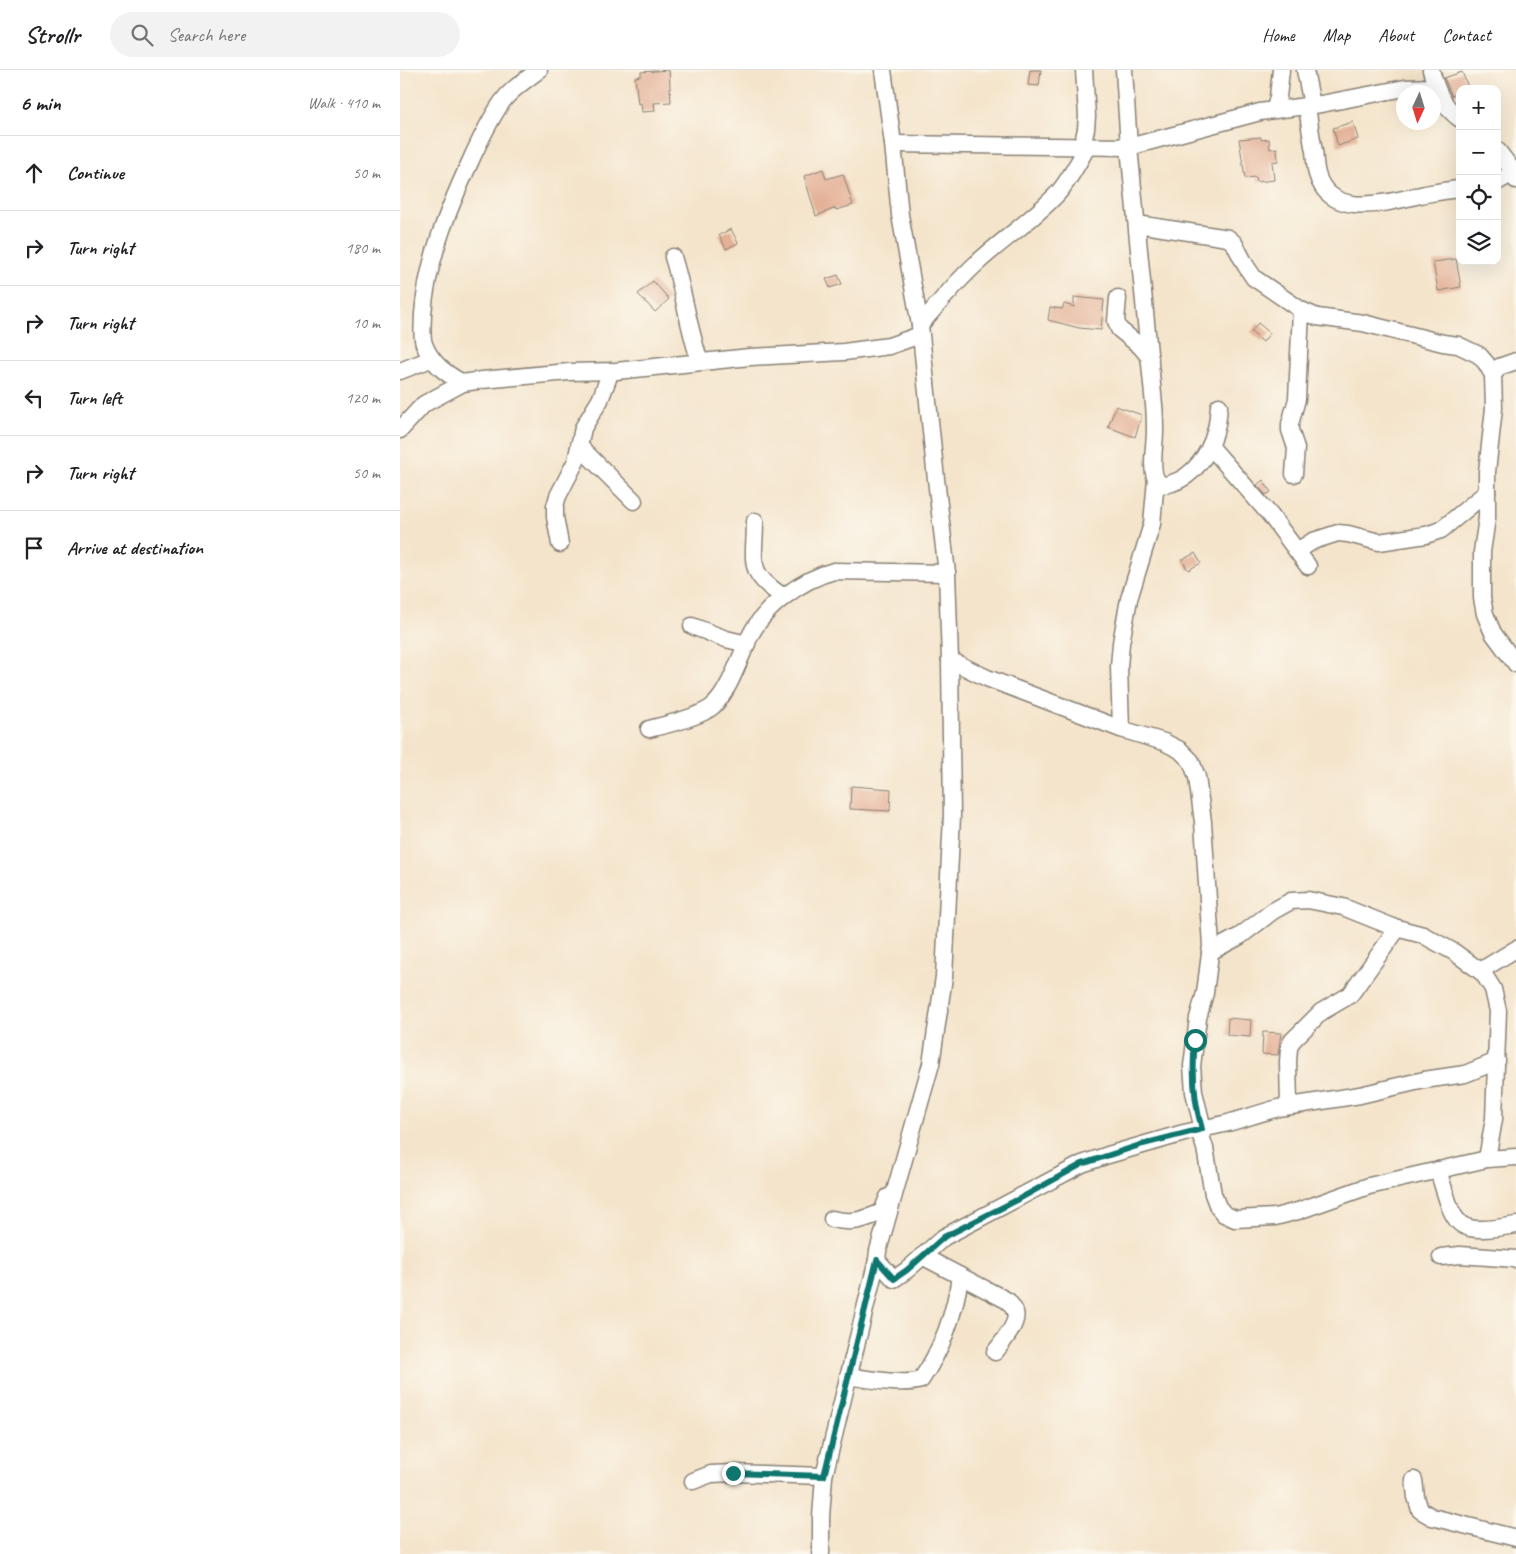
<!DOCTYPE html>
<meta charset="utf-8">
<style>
:root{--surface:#fff;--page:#f2f2f2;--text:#202124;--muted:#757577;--line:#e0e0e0}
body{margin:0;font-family:Caveat,sans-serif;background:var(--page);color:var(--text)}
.controls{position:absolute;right:15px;top:15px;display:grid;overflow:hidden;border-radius:10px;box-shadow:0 5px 20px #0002}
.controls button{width:45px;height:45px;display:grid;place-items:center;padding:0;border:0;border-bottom:1px solid var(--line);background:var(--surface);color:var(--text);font:25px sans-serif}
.compass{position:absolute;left:996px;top:15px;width:45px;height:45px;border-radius:50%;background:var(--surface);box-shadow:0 5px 20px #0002;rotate:184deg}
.stop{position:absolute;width:15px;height:15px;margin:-11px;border:4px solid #0f766e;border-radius:50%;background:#fff}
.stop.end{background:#0f766e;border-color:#fff;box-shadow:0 1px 5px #0008}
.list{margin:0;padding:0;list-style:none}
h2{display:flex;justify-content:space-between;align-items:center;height:65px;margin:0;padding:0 20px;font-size:21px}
h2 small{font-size:16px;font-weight:400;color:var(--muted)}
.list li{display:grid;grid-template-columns:32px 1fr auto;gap:15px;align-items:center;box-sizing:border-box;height:75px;padding:0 20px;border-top:1px solid var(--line)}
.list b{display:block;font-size:19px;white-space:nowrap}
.list em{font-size:16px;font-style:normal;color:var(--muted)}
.icon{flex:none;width:28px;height:28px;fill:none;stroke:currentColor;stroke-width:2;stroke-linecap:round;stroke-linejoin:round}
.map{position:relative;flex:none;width:1116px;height:1484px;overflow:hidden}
header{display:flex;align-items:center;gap:30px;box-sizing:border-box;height:70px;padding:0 25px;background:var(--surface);border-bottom:1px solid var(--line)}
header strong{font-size:24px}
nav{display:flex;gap:28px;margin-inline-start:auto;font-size:18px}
.search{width:350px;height:45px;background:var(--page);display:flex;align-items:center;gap:12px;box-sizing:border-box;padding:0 18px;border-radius:28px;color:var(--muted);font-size:19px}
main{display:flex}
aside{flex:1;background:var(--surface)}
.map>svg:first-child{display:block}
.building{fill:#e4b096}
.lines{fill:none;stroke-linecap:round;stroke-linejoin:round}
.minor-casing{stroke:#888074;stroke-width:19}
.minor{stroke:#fff;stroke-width:16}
.route{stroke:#0f766e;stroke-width:6}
</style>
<header>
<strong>Strollr</strong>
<div class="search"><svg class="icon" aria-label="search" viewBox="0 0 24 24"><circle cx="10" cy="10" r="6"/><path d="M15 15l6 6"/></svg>Search here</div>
<nav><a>Home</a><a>Map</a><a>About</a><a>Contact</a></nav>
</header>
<main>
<aside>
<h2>6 min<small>Walk · 410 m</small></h2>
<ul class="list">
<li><svg class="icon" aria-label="ahead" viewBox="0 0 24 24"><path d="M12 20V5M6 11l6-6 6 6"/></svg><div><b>Continue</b></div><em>50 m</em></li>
<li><svg class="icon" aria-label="right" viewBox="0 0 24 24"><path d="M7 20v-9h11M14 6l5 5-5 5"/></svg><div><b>Turn right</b></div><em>180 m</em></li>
<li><svg class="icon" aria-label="right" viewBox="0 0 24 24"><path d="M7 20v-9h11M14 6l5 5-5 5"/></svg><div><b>Turn right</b></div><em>10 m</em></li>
<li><svg class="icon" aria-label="left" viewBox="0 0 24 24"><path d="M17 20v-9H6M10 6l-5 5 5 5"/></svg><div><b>Turn left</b></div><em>120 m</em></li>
<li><svg class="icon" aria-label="right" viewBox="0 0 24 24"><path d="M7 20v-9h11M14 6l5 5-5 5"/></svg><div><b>Turn right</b></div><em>50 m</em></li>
<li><svg class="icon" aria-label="arrive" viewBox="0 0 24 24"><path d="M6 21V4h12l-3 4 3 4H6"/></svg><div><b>Arrive at destination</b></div></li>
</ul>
</aside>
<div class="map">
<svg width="1116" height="1484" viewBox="0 0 1116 1484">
<rect width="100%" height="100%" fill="#fbf7ec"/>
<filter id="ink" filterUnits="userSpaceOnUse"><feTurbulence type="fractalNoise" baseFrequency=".02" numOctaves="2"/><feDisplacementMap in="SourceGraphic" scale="10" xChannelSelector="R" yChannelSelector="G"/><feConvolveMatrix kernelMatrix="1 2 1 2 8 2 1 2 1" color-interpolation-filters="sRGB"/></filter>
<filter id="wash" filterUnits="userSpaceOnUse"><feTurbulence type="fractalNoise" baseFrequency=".0096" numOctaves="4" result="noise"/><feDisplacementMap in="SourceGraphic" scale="20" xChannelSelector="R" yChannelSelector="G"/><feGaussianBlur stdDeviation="1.12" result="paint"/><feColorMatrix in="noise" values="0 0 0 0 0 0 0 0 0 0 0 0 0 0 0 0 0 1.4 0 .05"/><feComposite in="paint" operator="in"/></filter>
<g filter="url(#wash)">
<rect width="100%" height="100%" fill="#f4e4cb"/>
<g id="blocks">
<g class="building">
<polygon points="269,0 271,32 254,33 255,41 242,42 241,33 238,34 235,7 241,6 241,2"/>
<polygon points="630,0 641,0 639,16 628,15"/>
<polygon points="1062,2 1068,17 1060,19 1060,22 1052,26 1044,8"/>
<polygon points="953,52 958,69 938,76 933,58"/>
<polygon points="861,67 861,70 869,69 870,79 877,78 878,91 872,92 874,110 857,112 856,107 845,108 839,69"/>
<polygon points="423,99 426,109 443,104 453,135 436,140 436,138 416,146 404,106"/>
<polygon points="331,159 338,173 326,179 319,165"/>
<polygon points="1056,189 1061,217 1038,221 1033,192"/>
<polygon points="438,205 442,214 430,218 426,209"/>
<polygon points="253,211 269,229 255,242 238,224"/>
<polygon points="674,227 704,230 701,260 679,258 648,250 650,237 662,239 664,234 674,237"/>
<polygon points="858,253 870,263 863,272 851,262"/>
<polygon points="716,336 742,345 735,367 708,357"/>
<polygon points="863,410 871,422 866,425 857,415"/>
<polygon points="795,483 801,493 788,500 782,490"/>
<polygon points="451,716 491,719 490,741 450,739"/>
<polygon points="828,948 851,950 850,967 827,965"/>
<polygon points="863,962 881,963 878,985 862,984"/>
</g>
</g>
</g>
<g filter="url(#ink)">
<use href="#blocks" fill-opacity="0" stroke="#888074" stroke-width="1"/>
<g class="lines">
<defs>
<g id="minor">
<path d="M724,0L729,77L754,335C755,344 755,353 755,362C755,375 749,402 758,412C762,416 767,415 772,413C793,407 810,383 815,362C818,354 818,344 819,336"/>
<polyline points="905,0 912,35"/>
<path d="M1031,0C1036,19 1043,37 1060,49"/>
<path d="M907,35C909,51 911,66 914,81C915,89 915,97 917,104C931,152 991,131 1025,124C1037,122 1048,120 1060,119"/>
<polyline points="875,39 878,27 881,0"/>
<polyline points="493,74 729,77 860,42 921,34 1005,18 1035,17"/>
<polyline points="682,77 686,59 687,46 684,0"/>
<polyline points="1097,80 1114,102 1116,110"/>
<polyline points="1097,112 1114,102"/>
<polyline points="737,154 828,168 834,173 846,196 854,208 901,240 917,247 963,253 1043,273 1058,275 1079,285 1086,293 1093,305"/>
<path d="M273,187C284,222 288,257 300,292"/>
<polyline points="718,228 716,251 719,259 740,276 750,288"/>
<path d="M520,255C538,234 556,212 577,193C603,169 634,149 658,123C670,109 678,93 687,77"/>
<polyline points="1116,291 1099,297 1093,305 1094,338 1087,402 1087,448 1082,482 1082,528 1085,544 1093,563 1116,594"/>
<polyline points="0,301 31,289"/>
<path d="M63,313C46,304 31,293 24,274C21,265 23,253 23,244C27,191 48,140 70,92C79,72 89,51 102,32C111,19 126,10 139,0"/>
<polyline points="0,360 24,334 63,313 82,310 169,302 216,301 350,287 444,282 489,276 520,265"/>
<polyline points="179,376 234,431"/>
<polyline points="810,376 871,446 908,496"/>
<polyline points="894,404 896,378 890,360 890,354 897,329 901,240"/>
<path d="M355,451C355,492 345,502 384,527"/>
<polyline points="160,474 155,447 155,436 158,426 176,391 183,358 200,330 211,301"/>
<polyline points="897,481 913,471 938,463 948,464 979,472 1026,465 1041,460 1087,422"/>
<polyline points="292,556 326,569 347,574"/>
<polyline points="550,590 587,608 721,659 764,672 780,680 791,691 797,707 803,752 811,876 805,923 798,948 792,996 794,1022 803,1059"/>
<path d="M249,659C265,655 301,647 313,636C329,622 340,587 349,568C363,537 403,509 434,501L547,503"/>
<polyline points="721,659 719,597 721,573 729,529 752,454 756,409"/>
<polyline points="810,882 840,866 873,841 891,831 908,830 943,837 993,857 1023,865 1054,882 1083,903 1093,919 1098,941 1094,1049 1087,1089"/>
<polyline points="1080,901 1116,879"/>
<polyline points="889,1036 888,992 889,978 892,971 921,942 950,925 998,858"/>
<polyline points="799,1060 805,1078 813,1124 818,1137 824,1144 835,1149 875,1147 898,1141 969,1116 1087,1089 1116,1087"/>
<path d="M1038,1100C1056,1157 1052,1166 1116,1155"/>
<path d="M432,1149C453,1154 463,1150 482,1142L488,1127"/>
<path d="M522,1186L608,1231C610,1234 614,1238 615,1242C619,1253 602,1273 595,1282"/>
<polyline points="1041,1187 1060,1185 1116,1189"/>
<polyline points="477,1190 494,1209 507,1200 544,1167 682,1094 708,1085 784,1063 828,1053 878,1038 960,1025 1024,1010 1065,1004 1097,991"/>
<path d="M448,1306C467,1309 504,1316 521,1310C542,1279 555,1243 560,1206"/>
<polyline points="1014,1410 1016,1427 1020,1440 1032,1447 1116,1468"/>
<polyline points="293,1411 311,1404 333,1403 424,1406"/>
<polyline points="421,1484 421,1447 424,1406 477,1190 478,1181 531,994 544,907 552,746 550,590 547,503 536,409 520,255 500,145 493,74 483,0"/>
</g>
</defs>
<use href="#minor" class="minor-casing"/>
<use href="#minor" class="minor"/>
</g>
</g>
<g class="lines" filter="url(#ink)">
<path class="route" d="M333,1403L424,1406L477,1190L494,1209L507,1200L544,1167L619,1129L682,1094L743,1074L802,1059C793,1029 792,1001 795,970"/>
</g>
</svg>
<div class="controls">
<button>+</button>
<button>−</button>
<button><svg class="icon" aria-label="locate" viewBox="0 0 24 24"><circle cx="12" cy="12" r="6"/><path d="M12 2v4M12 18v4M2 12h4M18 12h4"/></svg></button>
<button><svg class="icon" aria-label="layers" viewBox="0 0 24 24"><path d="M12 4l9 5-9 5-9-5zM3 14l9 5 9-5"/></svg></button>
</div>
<svg class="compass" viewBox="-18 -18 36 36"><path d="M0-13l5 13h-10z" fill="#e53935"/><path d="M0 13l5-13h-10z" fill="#757577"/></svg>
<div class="stop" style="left:795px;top:970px"></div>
<div class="stop end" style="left:333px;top:1403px"></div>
</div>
</main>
